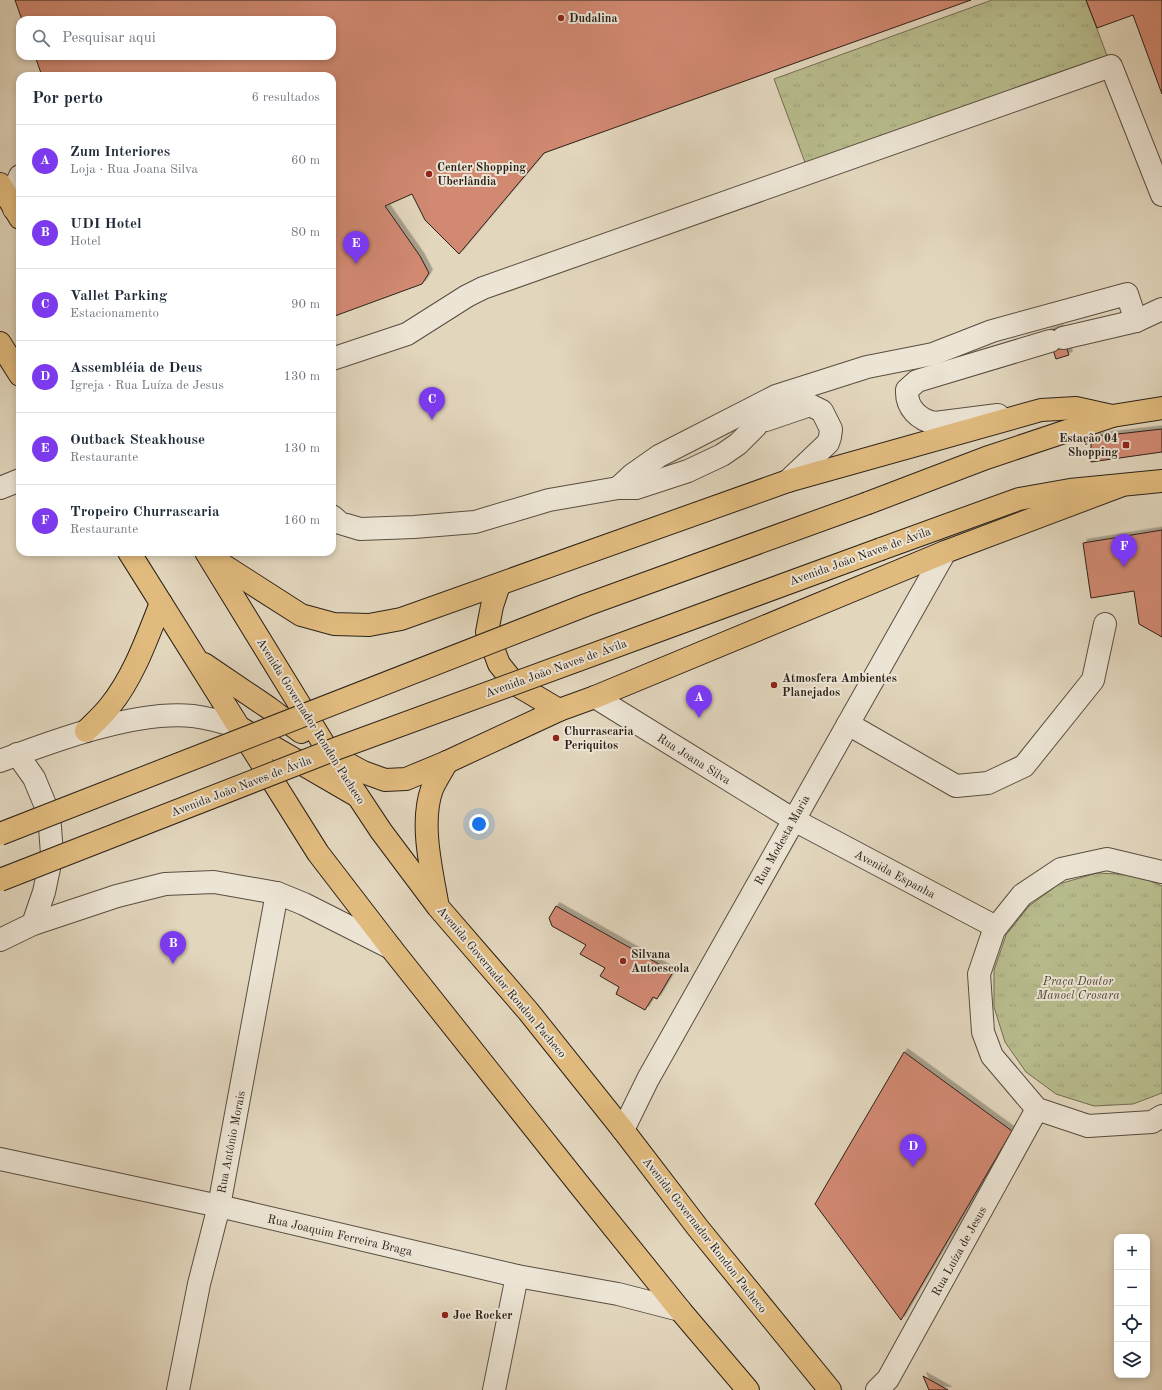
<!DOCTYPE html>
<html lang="pt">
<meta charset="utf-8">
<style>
:root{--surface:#fff;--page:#f2f2f3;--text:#1f2937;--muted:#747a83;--line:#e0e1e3;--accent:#7c3aed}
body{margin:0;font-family:"Old Standard TT",serif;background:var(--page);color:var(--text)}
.controls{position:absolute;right:12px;bottom:12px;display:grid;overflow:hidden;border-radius:8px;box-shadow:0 2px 6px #0003}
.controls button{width:36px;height:36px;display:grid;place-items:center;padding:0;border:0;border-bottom:1px solid var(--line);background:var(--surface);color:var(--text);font:20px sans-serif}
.you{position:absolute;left:479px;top:824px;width:14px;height:14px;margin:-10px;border:3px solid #fff;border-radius:50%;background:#1a73e8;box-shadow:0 0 0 6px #1a73e833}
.badge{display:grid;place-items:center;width:26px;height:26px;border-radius:50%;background:var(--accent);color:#fff;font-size:13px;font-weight:700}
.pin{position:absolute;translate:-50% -33px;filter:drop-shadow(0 1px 2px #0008)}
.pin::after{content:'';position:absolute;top:21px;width:14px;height:12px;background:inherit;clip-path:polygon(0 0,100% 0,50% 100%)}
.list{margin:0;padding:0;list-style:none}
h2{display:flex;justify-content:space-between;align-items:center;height:52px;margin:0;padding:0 16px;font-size:17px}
h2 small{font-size:13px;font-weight:400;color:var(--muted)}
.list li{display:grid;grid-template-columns:26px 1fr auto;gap:12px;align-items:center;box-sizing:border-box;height:72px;padding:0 16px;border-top:1px solid var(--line)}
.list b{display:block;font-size:15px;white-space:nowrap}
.list p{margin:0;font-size:13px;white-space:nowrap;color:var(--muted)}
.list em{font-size:13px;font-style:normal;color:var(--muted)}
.icon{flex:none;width:22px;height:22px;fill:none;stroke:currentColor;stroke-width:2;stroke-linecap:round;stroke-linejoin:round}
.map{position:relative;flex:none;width:1162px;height:1390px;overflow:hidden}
.search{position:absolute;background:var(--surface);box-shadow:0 2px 6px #0003;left:16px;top:16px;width:320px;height:44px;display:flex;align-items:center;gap:10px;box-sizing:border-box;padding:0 14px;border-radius:12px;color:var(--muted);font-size:15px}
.panel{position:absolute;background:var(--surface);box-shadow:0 2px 6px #0003;left:16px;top:72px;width:320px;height:484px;border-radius:12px}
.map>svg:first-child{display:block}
.grass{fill:url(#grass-tufts);stroke:#726e52}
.building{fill:#d18972;stroke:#2b2118;filter:url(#shadow)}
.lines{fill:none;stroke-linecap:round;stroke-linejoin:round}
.minor-casing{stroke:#594e41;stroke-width:24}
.major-casing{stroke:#2b2118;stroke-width:24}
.minor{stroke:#ece4d4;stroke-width:22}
.major{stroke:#e1bb7e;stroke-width:22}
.major-bridge-casing{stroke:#2b2118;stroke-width:24;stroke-linecap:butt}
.major-bridge{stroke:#e1bb7e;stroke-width:22}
.poi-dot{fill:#8f2418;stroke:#ece4d4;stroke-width:1.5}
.labels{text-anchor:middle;stroke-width:4;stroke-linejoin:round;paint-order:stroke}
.poi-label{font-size:12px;font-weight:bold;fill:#2b2118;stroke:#ece4d4;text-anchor:start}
.street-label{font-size:12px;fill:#2b2118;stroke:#ece4d4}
.park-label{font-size:12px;font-style:italic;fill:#4e4835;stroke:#ece4d4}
</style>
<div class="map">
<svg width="1162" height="1390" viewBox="0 0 1162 1390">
<defs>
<pattern id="grass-tufts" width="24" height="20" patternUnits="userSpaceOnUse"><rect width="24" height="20" fill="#b8bc8d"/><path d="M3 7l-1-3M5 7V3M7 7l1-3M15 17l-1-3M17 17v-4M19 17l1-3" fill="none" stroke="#9ea179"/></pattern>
<filter id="shadow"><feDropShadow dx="3.5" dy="-3.5" stdDeviation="0" flood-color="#0004"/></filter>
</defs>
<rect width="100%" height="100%" fill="#e2d6bd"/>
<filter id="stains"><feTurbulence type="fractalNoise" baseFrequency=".005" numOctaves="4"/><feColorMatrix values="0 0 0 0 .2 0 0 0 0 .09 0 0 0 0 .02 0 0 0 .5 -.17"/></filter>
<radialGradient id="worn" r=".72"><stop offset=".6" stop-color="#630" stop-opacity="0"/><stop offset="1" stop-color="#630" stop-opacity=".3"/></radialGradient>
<g class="grass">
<polygon points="992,0 1086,0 1111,66 809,173 774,79"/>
<polygon points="1097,873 1137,875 1162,886 1162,1093 1133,1104 1094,1106 1056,1094 1026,1072 1005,1042 994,1007 994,970 1006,935 1029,906 1059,884"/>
</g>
<g class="building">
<polygon points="15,0 971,0 544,153 459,254 425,220 412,194 385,206 420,256 429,273 422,284 332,317 332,76 42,76 35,56 332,56 332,20 22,20"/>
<polygon points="1086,0 1162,0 1162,94 1133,15 1097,28"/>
<polygon points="1060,328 1069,355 1056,359 1047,332"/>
<polygon points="1162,429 1162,452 1091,462 1091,437"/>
<polygon points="1162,530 1162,637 1139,624 1134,591 1091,598 1083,543"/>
<polygon points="556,906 673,972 657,999 653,997 645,1010 616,994 619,987 600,976 605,968 580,954 586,945 552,926 549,918"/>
<polygon points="904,1052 1012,1131 901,1320 815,1204"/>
<polygon points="923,1376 948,1390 929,1390"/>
</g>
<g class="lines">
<defs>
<g id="minor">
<polyline points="14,209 17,183 20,176"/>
<polyline points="1063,338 1136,321 1162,309"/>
<polyline points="332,359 407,334 467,296 483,288 1111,66 1162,195"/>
<path d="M998,415L935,423C919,420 906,408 907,390L917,381L1050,341"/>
<polyline points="766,420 810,405 822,411 831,429 830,437 828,443 788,481"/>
<polyline points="0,488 20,480"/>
<polyline points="618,488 632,475 659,456 776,396 867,367 933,354 992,331 1127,294 1136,321"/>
<polyline points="332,516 340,523 360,529 414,527 475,522 549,500 618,488 636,488 688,471 722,455 738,444 756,426"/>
<polyline points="595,697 794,820 996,927"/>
<polyline points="848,724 956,786 988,783 1024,766 1093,680 1105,624"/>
<polyline points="17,754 34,778 49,814 52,854 44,892 33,924"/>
<path d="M0,761C53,741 136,710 193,716C209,718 223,722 238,727"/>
<polyline points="1162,872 1107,859 1061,869 1022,895 994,930 979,974 983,1032 992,1056 1037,1109 1088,1126 1152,1122 1162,1116"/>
<polyline points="0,940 33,924 117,896 165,884 214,882 277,893 304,904 391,948"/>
<polyline points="623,1130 648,1079 945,552"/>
<polyline points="0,1159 219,1206 517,1276 618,1294 680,1310"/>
<polyline points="178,1390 199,1284 219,1206 277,893"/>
<polyline points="494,1390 517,1276"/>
<polyline points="877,1390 888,1379 1037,1109"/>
</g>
<g id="major">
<polyline points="0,184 20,218"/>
<polyline points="0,343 20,375"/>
<polyline points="868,503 986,458 1112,416 1162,408"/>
<polyline points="881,549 1019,499 1070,490 1162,481"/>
<polyline points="129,552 318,853 391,948 581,1187 680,1310 748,1390"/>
<polyline points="206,552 330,754 381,831 438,907 528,1011 623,1130 698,1228 830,1390"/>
<polyline points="212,558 301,615 334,624 369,625 401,619 788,481 1041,410 1076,408 1112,416"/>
<polyline points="499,585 492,606 487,632 499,664 515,684 559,710"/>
<polyline points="204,664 269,708 301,732"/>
<polyline points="242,729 354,794"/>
<path d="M86,731C94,723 103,715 110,706C134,676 147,638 161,603"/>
<polyline points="333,756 363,772 385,780 406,779 447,762 559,710 595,697 945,552 1120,486"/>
<path d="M437,902C431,868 420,822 432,789C436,780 442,771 447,762"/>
</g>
</defs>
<use href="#minor" class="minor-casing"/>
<use href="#major" class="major-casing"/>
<use href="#minor" class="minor"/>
<use href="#major" class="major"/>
<defs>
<g id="major-bridge">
<polyline points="0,834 586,605 868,503"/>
<polyline points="0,880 338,748 881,549"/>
</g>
</defs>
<use href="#major-bridge" class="major-bridge-casing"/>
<use href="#major-bridge" class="major-bridge"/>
</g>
<g class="poi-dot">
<circle cx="561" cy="18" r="4"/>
<circle cx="429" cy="174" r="4"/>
<rect x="1122" y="441" width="8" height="8" rx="2"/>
<circle cx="774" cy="685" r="4"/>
<circle cx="556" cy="738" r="4"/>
<circle cx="623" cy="961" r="4"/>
<circle cx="445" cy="1315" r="4"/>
</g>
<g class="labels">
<g class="poi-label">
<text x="569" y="22">Dudalina</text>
<text x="437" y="171">Center Shopping<tspan x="437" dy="14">Uberlândia</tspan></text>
<text x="1118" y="442" text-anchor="end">Estação 04<tspan x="1118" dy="14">Shopping</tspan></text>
<text x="782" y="682">Atmosfera Ambientes<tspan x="782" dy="14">Planejados</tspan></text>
<text x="564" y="735">Churrascaria<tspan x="564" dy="14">Periquitos</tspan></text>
<text x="631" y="958">Silvana<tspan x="631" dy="14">Autoescola</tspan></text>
<text x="453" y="1319">Joe Rocker</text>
</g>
<g class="street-label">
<text transform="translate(860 556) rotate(-20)" y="4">Avenida João Naves de Ávila</text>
<text transform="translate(556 668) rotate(-20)" y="4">Avenida João Naves de Ávila</text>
<text transform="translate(311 721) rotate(58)" y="4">Avenida Governador Rondon Pacheco</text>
<text transform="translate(694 759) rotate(32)" y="4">Rua Joana Silva</text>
<text transform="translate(241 786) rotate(-21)" y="4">Avenida João Naves de Ávila</text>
<text transform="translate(782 840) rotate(-61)" y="4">Rua Modesta Maria</text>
<text transform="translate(895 874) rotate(28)" y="4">Avenida Espanha</text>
<text transform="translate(502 982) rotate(50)" y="4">Avenida Governador Rondon Pacheco</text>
<text transform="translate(231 1142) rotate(-79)" y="4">Rua Antônio Morais</text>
<text transform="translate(340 1235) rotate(13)" y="4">Rua Joaquim Ferreira Braga</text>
<text transform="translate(705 1235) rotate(52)" y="4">Avenida Governador Rondon Pacheco</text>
<text transform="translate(959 1251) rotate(-61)" y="4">Rua Luíza de Jesus</text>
</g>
<g class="park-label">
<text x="1078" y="985">Praça Doutor<tspan x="1078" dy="14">Manoel Crosara</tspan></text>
</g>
</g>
<rect width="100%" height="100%" filter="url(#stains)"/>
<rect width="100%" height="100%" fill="url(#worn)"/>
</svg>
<div class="controls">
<button>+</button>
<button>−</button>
<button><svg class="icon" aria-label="locate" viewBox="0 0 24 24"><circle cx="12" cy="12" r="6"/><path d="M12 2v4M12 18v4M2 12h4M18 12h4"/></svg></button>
<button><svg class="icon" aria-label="layers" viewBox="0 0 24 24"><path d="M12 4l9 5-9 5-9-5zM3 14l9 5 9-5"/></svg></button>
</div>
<div class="you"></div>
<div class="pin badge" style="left:699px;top:718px">A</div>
<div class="pin badge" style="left:173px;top:964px">B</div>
<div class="pin badge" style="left:432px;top:420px">C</div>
<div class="pin badge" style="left:913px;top:1167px">D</div>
<div class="pin badge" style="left:356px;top:264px">E</div>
<div class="pin badge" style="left:1124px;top:567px">F</div>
<div class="search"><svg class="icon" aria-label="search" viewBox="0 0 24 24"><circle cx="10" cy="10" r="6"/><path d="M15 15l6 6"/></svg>Pesquisar aqui</div>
<section class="panel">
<h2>Por perto<small>6 resultados</small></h2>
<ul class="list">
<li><span class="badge">A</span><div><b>Zum Interiores</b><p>Loja · Rua Joana Silva</p></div><em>60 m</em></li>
<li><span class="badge">B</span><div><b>UDI Hotel</b><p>Hotel</p></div><em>80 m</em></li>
<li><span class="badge">C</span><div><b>Vallet Parking</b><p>Estacionamento</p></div><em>90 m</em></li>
<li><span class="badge">D</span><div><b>Assembléia de Deus</b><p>Igreja · Rua Luíza de Jesus</p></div><em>130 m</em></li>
<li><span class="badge">E</span><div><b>Outback Steakhouse</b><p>Restaurante</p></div><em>130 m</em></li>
<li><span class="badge">F</span><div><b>Tropeiro Churrascaria</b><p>Restaurante</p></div><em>160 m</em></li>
</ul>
</section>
</div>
